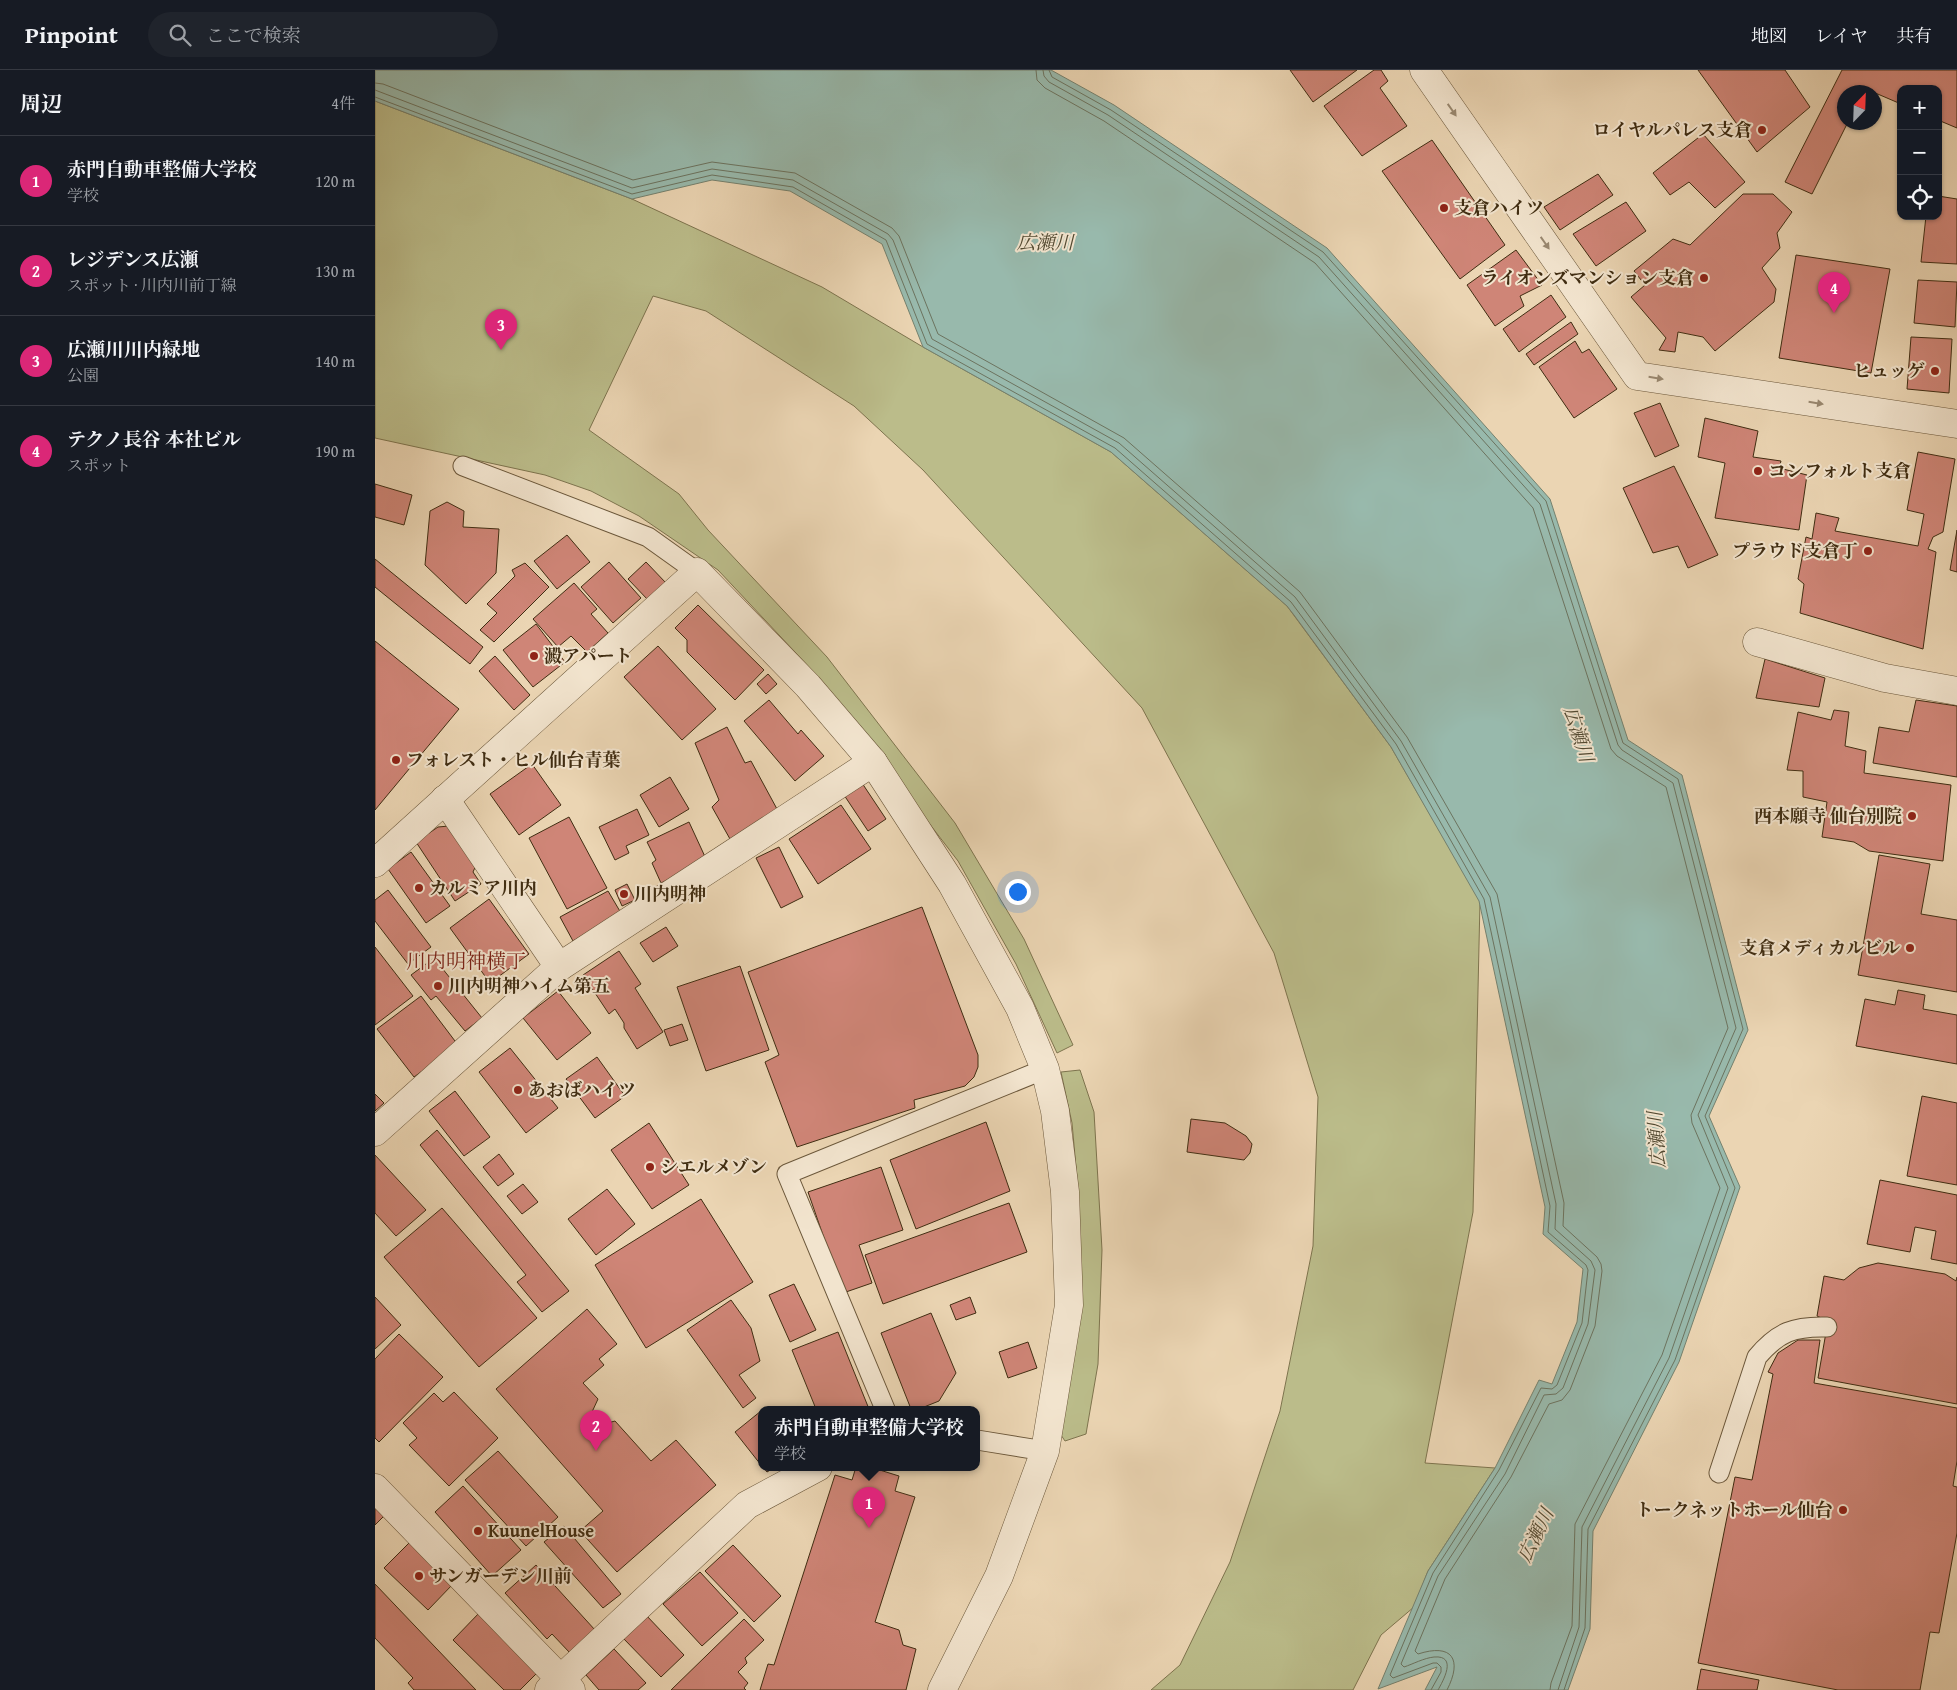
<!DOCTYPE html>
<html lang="ja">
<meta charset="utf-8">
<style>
:root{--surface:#171b24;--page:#20242c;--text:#f1f3f6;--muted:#9ea1a6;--line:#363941;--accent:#db2777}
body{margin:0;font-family:"Gentium Book Plus","Noto Serif JP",serif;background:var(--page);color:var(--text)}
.controls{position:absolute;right:15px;top:15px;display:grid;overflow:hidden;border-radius:10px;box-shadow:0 1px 4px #0004}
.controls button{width:45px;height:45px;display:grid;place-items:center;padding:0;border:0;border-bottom:1px solid var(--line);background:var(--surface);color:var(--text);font:25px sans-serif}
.compass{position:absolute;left:1462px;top:15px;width:45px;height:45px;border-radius:50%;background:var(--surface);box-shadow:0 1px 4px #0004;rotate:23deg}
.you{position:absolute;left:642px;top:821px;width:18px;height:18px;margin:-12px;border:4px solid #fff;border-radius:50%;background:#1a73e8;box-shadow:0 0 0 8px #1a73e833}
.badge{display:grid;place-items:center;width:32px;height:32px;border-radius:50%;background:var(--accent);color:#fff;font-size:16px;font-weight:700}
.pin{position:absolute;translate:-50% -41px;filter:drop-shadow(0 1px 2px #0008)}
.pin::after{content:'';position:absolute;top:26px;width:18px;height:15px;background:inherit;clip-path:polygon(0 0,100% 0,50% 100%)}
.popup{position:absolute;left:383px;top:1336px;width:222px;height:65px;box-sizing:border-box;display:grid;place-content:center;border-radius:10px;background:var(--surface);filter:drop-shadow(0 1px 4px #0005);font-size:16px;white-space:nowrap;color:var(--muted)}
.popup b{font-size:19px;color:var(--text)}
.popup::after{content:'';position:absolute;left:50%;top:100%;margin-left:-10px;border:10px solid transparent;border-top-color:var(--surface)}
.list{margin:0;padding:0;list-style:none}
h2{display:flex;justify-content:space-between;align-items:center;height:65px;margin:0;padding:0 20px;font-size:21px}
h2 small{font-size:16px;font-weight:400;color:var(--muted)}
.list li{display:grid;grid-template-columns:32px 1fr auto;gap:15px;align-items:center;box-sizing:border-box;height:90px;padding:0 20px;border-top:1px solid var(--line)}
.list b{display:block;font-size:19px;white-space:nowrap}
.list p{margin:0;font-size:16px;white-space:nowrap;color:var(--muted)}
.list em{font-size:16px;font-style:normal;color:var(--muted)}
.icon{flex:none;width:28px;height:28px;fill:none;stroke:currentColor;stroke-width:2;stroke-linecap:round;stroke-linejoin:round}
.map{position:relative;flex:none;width:1582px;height:1620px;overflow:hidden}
header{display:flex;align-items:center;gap:30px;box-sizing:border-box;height:70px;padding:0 25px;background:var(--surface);border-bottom:1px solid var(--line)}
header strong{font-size:24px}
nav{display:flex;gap:28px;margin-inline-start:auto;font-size:18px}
.search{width:350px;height:45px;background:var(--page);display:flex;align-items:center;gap:12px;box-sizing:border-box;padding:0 18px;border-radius:28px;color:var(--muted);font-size:19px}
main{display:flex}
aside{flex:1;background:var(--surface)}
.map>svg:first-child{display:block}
.green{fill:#bbbc8a;stroke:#7e744e}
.water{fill:#98b9ac;stroke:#75816e}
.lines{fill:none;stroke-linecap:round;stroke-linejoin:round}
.shore{stroke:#6c735f;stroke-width:1}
.building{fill:#cf8577;stroke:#402d12}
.service-casing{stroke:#6b573a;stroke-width:21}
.minor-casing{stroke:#6b573a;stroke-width:29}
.service{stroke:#f2e4ce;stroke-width:19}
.minor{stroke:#f2e4ce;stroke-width:28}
.oneway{fill:#998870}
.poi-dot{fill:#8f2418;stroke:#f2e4ce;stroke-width:2}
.labels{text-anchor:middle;stroke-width:4;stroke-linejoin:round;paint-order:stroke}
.poi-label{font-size:18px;font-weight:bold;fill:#402d12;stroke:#f2e4ce;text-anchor:start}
.water-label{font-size:19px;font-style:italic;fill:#524931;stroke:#f2e4ce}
.quarter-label{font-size:20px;fill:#7a1f14;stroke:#f2e4ce}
</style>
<header>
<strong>Pinpoint</strong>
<div class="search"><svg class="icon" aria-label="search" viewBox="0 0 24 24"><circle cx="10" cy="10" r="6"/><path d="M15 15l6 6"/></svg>ここで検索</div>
<nav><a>地図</a><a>レイヤ</a><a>共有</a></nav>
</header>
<main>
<aside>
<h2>周辺<small>4件</small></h2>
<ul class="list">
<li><span class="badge">1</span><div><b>赤門自動車整備大学校</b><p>学校</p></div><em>120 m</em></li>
<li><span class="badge">2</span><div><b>レジデンス広瀬</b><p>スポット · 川内川前丁線</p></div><em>130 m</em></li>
<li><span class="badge">3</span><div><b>広瀬川川内緑地</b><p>公園</p></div><em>140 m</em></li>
<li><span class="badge">4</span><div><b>テクノ長谷 本社ビル</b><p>スポット</p></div><em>190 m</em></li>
</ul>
</aside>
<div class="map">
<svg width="1582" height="1620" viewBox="0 0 1582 1620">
<rect width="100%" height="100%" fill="#ebd5b3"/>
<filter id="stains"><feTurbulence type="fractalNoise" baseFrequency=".004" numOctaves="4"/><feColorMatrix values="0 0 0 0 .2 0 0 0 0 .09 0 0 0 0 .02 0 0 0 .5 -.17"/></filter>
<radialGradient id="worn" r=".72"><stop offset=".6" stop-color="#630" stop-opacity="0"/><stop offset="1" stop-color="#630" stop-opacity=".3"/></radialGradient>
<g class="green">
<polygon points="0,31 257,129 447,217 548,277 736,382 912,536 1016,677 1105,831 1098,1142 1050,1393 1120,1398 1053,1501 1039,1537 1006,1565 978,1620 776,1620 805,1595 855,1492 905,1341 938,1176 943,1027 899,883 767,638 548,400 479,336 331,241 278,226 214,360 304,424 333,460 452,587 580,753 649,869 698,975 682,983 641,894 583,791 435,598 343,500 264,446 216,421 170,405 0,368"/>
<polygon points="705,1000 719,1042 727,1180 723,1294 711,1364 690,1371 684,1362 703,1119 697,1053 686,1002"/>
</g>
<polygon class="water" points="0,0 676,0 739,35 952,178 1175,429 1253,670 1307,705 1373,960 1334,1046 1365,1117 1304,1292 1218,1461 1215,1559 1193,1620 1050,1620 1062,1597 1003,1619 1053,1501 1120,1398 1164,1310 1177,1314 1202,1252 1208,1199 1168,1164 1170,1137 1104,831 1016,677 919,545 912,536 736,382 548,277 507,174 415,121 337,110 257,129 0,31"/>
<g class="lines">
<g class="shore">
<polyline points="661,0 662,10 670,18 729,51 940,193 1158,438 1236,679 1242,686 1291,717 1353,958 1316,1045 1317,1053 1345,1118 1287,1285 1200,1454 1197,1556 1176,1613 1175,1620"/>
<polyline points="668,0 669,6 674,12 733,45 944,187 1165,434 1243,675 1247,680 1298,713 1361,958 1323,1045 1353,1118 1294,1288 1207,1457 1204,1557 1183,1620"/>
<polyline points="674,0 677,7 736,40 948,182 1171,431 1248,673 1303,709 1368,959 1330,1046 1360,1118 1300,1290 1213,1459 1210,1558 1189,1620"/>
<path d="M0,13L8,14L258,110L337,92L420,103L517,158L524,166L563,264L749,368L925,522L1032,667L1122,824L1189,1133L1188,1156L1222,1187L1226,1194L1227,1201L1220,1256L1195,1320L1187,1330L1174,1334L1136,1407L1070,1509L1040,1581L1043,1584C1077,1573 1088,1589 1072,1620"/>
<path d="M0,20L257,118L337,99L418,110L513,164L518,170L557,269L744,373L920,527L1026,671L1115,827L1181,1134L1180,1159L1216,1191L1220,1200L1213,1254L1188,1318L1181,1324L1169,1325L1130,1404L1063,1506L1026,1594L1029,1597C1038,1594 1049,1588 1059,1587C1083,1585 1068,1611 1063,1620"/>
<polyline points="0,27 257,124 337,105 418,117 511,170 552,274 740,378 916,532 1021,674 1109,829 1175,1136 1173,1162 1211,1195 1213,1200 1207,1253 1182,1315 1177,1319 1166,1318 1124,1400 1058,1503 1015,1605 1018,1608 1058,1593 1062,1593 1066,1597 1066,1602 1056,1620"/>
</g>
</g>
<g class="building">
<polygon points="915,0 982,0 938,32"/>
<polygon points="999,0 1006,0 1013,11 1005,18 1032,56 987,86 949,36"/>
<polygon points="1323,0 1410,0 1435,37 1382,82"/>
<polygon points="1467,0 1582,0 1582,58 1563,50 1563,19 1526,19 1526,34 1491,19 1489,22 1470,22 1470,52 1473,52 1437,124 1410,112"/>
<polygon points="1328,64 1370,112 1340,138 1314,112 1295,125 1278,103"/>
<polygon points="1057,70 1130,175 1085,209 1007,101"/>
<polygon points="1223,104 1238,125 1185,160 1169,137"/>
<polygon points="1368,124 1398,124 1417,142 1402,163 1405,178 1387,198 1401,219 1399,232 1340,281 1328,267 1303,262 1300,282 1284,280 1291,268 1256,227 1270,215 1259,201 1298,169 1315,175"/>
<polygon points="1563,126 1582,129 1582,194 1546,192 1551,146 1563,146"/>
<polygon points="1251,132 1271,161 1221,196 1198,164"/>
<polygon points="1141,180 1167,215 1145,226 1149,236 1120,256 1092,215"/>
<polygon points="1421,185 1515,199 1496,303 1404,288"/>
<polygon points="1543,210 1582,212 1580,257 1539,253"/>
<polygon points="1176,225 1191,247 1144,282 1128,259"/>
<polygon points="1196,252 1203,264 1159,295 1151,284"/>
<polygon points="1536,267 1577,269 1574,323 1532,319"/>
<polygon points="1200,271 1207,283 1214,279 1242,319 1199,348 1164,297"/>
<polygon points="1285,333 1304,376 1280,387 1259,343"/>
<polygon points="1330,348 1383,361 1378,387 1406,391 1404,398 1432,405 1424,460 1340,448 1350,393 1323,387"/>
<polygon points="1543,382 1580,389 1568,462 1558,467 1553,479 1561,482 1548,579 1425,543 1429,514 1423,509 1431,467 1437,469 1441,443 1464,448 1460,461 1543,476 1549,444 1532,440"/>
<polygon points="1299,396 1343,485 1313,498 1303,476 1278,483 1248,418"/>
<polygon points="0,414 37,425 29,455 0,447"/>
<polygon points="72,432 89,441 88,457 124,459 121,503 91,534 50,495 55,441"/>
<polygon points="1582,460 1582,502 1575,500"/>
<polygon points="192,465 215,492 182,519 159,491"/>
<polygon points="0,489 108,577 95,594 0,517"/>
<polygon points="234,492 266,528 238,553 206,517"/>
<polygon points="271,492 291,513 273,530 253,509"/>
<polygon points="150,493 174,517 119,572 105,560 122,543 112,534 140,506 137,500"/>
<polygon points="199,513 222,539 216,544 233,563 212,582 196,566 183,577 158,549"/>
<polygon points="323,535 389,600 360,630 312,582 312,570 300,558"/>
<polygon points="161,554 190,592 158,617 128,580"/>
<polygon points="0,571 84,639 0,740"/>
<polygon points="283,576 341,639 307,670 249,607"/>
<polygon points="120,586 155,625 139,640 104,601"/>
<polygon points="1390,589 1450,608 1444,637 1381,628"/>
<polygon points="393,604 402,614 391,624 382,614"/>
<polygon points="394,630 423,664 426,660 449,686 420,711 369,651"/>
<polygon points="1541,630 1582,636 1582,707 1498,693 1504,657 1534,662"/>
<polygon points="1459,640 1474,642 1470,676 1491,681 1489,703 1576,715 1568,791 1494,781 1479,772 1447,767 1452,732 1428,727 1428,701 1412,700 1423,642 1456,650"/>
<polygon points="352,657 370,693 376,691 402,739 355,769 337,737 344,730 320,673"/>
<polygon points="157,694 186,735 144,765 115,724"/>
<polygon points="295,707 314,739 284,757 265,725"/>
<polygon points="487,713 511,749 493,761 469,725"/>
<polygon points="466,735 496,779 443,814 414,769"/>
<polygon points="262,739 274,765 251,776 254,783 240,790 224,757"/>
<polygon points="194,747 232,818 192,839 154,768"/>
<polygon points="314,752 332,791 286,813 277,793 281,790 272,772"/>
<polygon points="74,756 102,793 98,802 106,814 80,831 41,772 63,757"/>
<polygon points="404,777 428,827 406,838 381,788"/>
<polygon points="36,782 75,836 51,853 13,799"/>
<polygon points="1504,785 1555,794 1546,844 1582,850 1582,922 1483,905"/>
<polygon points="252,814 260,830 247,836 240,820"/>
<polygon points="13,820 56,877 33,894 0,851 0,830"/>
<polygon points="233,821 246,843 198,871 185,847"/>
<polygon points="114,829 154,884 115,913 75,858"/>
<polygon points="547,837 603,985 603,997 599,1007 590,1016 539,1030 540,1038 422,1077 390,992 404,985 373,902"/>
<polygon points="291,857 303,876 278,892 265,873"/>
<polygon points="0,877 38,926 0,955"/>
<polygon points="244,881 266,914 260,918 288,962 262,979 249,958 249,953 240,939 234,944 208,905"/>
<polygon points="59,888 107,948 90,961 61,926 56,930 36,905"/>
<polygon points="365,896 394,980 331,1001 302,917"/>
<polygon points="1523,920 1550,925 1548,939 1582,945 1582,994 1481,976 1490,929 1520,935"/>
<polygon points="183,921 216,963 182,990 148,948"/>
<polygon points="46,926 83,975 39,1007 2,959"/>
<polygon points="307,954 313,970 295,976 289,960"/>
<polygon points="135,978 183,1038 151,1063 104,1002"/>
<polygon points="222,987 250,1026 220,1048 191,1009"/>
<polygon points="80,1021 115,1067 89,1086 54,1041"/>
<polygon points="0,1024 9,1033 0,1041"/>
<polygon points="1547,1026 1582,1033 1582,1115 1532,1106"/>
<polygon points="816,1049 850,1053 871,1066 877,1074 875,1083 869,1090 812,1082"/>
<polygon points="611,1052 635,1121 541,1159 515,1090"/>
<polygon points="274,1053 314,1115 277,1139 236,1080"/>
<polygon points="62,1060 194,1221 167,1242 142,1212 151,1205 45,1075"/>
<polygon points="124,1084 139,1104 123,1116 108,1097"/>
<polygon points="0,1085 51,1140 21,1166 0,1143"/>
<polygon points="506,1097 528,1160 484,1175 497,1213 468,1223 433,1122"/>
<polygon points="1505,1110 1582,1125 1582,1194 1556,1189 1561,1161 1540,1157 1535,1182 1492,1174"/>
<polygon points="148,1114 163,1132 147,1144 132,1126"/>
<polygon points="232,1119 260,1154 221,1185 193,1149"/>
<polygon points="326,1129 378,1212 271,1278 220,1195"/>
<polygon points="634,1133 652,1182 508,1234 490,1185"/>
<polygon points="67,1138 162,1248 104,1297 9,1187"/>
<polygon points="1503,1193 1570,1204 1581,1211 1582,1207 1582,1334 1443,1308 1453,1251 1442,1246 1449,1206 1469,1210 1484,1198"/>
<polygon points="419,1214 441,1260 415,1272 394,1225"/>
<polygon points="0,1227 26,1255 0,1279"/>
<polygon points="595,1227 601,1243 581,1250 575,1235"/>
<polygon points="356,1230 376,1258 385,1291 364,1305 381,1328 368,1338 312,1260"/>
<polygon points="212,1239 242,1274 224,1289 229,1295 208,1313 223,1329 217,1342 229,1354 240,1351 276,1391 301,1370 341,1415 242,1502 205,1461 228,1441 121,1319"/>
<polygon points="556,1243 581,1303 564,1331 544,1339 536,1339 506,1263"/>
<polygon points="463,1262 494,1339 441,1339 417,1280"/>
<polygon points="24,1264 68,1307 4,1372 0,1368 0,1289"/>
<polygon points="1423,1270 1445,1270 1439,1313 1582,1338 1582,1391 1578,1416 1582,1417 1582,1463 1564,1563 1555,1562 1545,1620 1463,1620 1323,1593 1360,1407 1377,1410 1398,1304 1393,1302 1403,1283"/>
<polygon points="653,1272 662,1298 633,1308 624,1282"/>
<polygon points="79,1322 123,1368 74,1416 34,1375 42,1368 28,1353 59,1323 68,1332"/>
<polygon points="386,1341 386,1395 360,1362"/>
<polygon points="123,1381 183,1447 151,1476 90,1410"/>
<polygon points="388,1397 400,1397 392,1402"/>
<polygon points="481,1397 495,1397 524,1406 520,1421 540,1427 500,1552 524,1560 528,1575 541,1579 531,1620 385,1620 393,1594 399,1595 460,1405 477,1410"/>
<polygon points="88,1416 146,1480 117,1506 60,1442"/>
<polygon points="0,1438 9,1446 0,1455"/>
<polygon points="189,1456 246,1524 228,1538 169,1472"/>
<polygon points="35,1472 78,1514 53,1540 9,1498"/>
<polygon points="358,1475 406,1526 379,1552 330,1501"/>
<polygon points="161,1495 220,1560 195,1583 177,1564 172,1569 130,1523"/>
<polygon points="325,1502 363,1543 327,1576 288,1534"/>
<polygon points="0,1514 101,1620 39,1620 33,1613 38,1608 0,1568"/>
<polygon points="106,1541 165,1600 145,1620 129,1620 78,1570"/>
<polygon points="270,1544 309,1585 286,1607 247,1567"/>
<polygon points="369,1549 389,1570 370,1588 372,1593 363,1602 373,1613 369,1618 371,1620 296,1620"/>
<polygon points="239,1579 271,1613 263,1620 224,1620 211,1605"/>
<polygon points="1326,1599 1384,1610 1382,1620 1322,1620"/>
</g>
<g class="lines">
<defs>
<g id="service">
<polyline points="88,396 273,467 322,502"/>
<polyline points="510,1339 412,1104 670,999"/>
<polyline points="602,1370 670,1381"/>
<path d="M1344,1403L1382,1287C1403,1262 1419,1256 1452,1257"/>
</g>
<g id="minor">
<polyline points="1049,0 1262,306 1582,354"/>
<polyline points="1382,572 1510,608 1582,621"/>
<polyline points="0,793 322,502 433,616 498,692 577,814 645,938 670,999 680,1041 690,1122 694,1235 670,1381 624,1506 567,1620"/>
<polyline points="184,897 498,692"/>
<polyline points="0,1062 184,897 70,729"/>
<polyline points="0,1418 196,1620"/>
<polyline points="174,1620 372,1435 443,1397"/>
</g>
</defs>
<use href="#service" class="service-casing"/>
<use href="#minor" class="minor-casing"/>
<use href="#service" class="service"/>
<use href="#minor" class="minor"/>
</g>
<defs><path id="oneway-solid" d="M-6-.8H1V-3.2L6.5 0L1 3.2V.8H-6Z" transform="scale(1.25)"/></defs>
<g class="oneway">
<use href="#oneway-solid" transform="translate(1077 40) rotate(55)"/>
<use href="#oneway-solid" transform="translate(1170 173) rotate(55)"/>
<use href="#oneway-solid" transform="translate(1281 308) rotate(9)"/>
<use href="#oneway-solid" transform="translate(1441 333) rotate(9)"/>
</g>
<g class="poi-dot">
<circle cx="1387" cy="60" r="5"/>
<circle cx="1069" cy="138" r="5"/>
<circle cx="1329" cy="208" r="5"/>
<circle cx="1560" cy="301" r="5"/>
<circle cx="1383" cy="401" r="5"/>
<circle cx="1493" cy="481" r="5"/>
<circle cx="159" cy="586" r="5"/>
<circle cx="21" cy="690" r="5"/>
<circle cx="1537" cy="746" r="5"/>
<circle cx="44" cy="818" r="5"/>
<circle cx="249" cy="824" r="5"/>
<circle cx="1535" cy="878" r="5"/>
<circle cx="63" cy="916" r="5"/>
<circle cx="143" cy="1020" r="5"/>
<circle cx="275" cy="1097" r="5"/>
<circle cx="1468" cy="1440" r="5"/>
<circle cx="103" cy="1461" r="5"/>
<circle cx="44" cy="1506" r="5"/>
</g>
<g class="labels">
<g class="poi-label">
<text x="1377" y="66" text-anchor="end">ロイヤルパレス支倉</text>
<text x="1079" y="144">支倉ハイツ</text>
<text x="1319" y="214" text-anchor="end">ライオンズマンション支倉</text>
<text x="1550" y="307" text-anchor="end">ヒュッゲ</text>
<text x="1393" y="407">コンフォルト支倉</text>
<text x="1483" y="487" text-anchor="end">プラウド支倉丁</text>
<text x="169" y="592">澱アパート</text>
<text x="31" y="696">フォレスト・ヒル仙台青葉</text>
<text x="1527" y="752" text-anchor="end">西本願寺 仙台別院</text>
<text x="54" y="824">カルミア川内</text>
<text x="259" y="830">川内明神</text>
<text x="1525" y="884" text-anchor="end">支倉メディカルビル</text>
<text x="73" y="922">川内明神ハイム第五</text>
<text x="153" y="1026">あおばハイツ</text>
<text x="285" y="1103">シエルメゾン</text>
<text x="1458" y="1446" text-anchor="end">トークネットホール仙台</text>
<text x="113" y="1467">KuunelHouse</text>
<text x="54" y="1512">サンガーデン川前</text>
</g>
<g class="water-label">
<text x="670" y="179">広瀬川</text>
<text transform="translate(1204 664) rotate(72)" y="7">広瀬川</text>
<text transform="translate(1281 1070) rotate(-94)" y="7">広瀬川</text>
<text transform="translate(1160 1465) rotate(-64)" y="7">広瀬川</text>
</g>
<g class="quarter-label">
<text x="91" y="898">川内明神横丁</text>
</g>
</g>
<rect width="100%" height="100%" filter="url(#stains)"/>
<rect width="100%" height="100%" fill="url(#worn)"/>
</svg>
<div class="controls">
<button>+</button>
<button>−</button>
<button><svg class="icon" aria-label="locate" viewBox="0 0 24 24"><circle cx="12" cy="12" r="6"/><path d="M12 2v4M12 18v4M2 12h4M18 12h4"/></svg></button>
</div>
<svg class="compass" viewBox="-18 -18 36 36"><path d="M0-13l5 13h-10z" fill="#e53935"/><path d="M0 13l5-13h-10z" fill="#9ea1a6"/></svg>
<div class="you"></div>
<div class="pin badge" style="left:494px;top:1458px">1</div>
<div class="popup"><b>赤門自動車整備大学校</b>学校</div>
<div class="pin badge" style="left:221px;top:1381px">2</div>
<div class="pin badge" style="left:126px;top:280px">3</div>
<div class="pin badge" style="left:1459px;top:243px">4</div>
</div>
</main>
